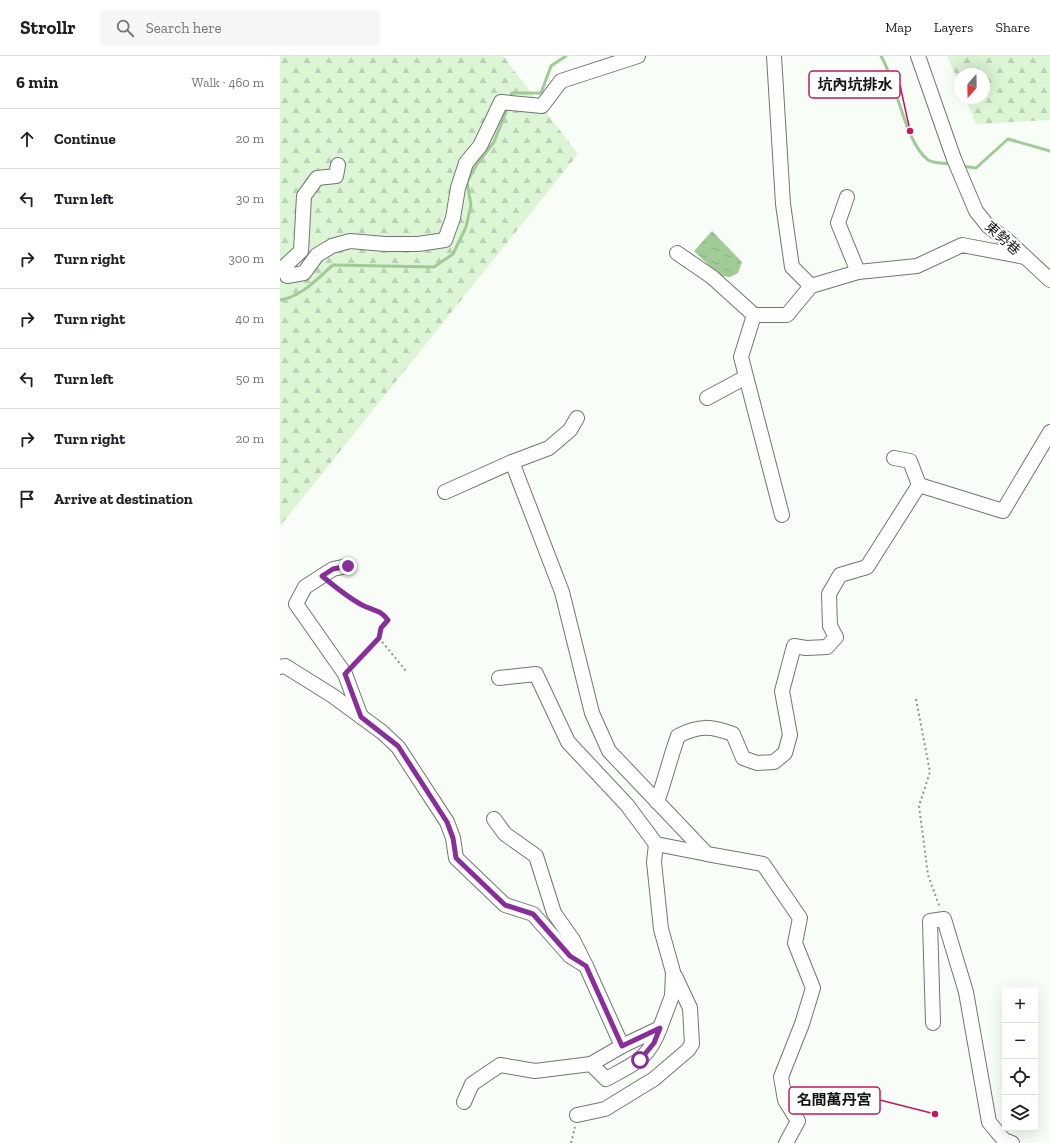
<!DOCTYPE html>
<meta charset="utf-8">
<style>
:root{--surface:#fff;--page:#f6f6f6;--text:#202124;--muted:#757577;--line:#e0e0e0}
body{margin:0;font-family:"Zilla Slab","Noto Sans TC",serif;background:var(--page);color:var(--text)}
.controls{position:absolute;right:12px;bottom:12px;display:grid;overflow:hidden;border-radius:0px;box-shadow:0 4px 16px #0002}
.controls button{width:36px;height:36px;display:grid;place-items:center;padding:0;border:0;border-bottom:1px solid var(--line);background:var(--surface);color:var(--text);font:20px sans-serif}
.compass{position:absolute;left:674px;top:12px;width:36px;height:36px;border-radius:50%;background:var(--surface);box-shadow:0 4px 16px #0002;rotate:200deg}
.stop{position:absolute;width:12px;height:12px;margin:-9px;border:3px solid #882e9a;border-radius:50%;background:#fff}
.stop.end{background:#882e9a;border-color:#fff;box-shadow:0 1px 4px #0008}
.list{margin:0;padding:0;list-style:none}
h2{display:flex;justify-content:space-between;align-items:center;height:52px;margin:0;padding:0 16px;font-size:17px}
h2 small{font-size:13px;font-weight:400;color:var(--muted)}
.list li{display:grid;grid-template-columns:26px 1fr auto;gap:12px;align-items:center;box-sizing:border-box;height:60px;padding:0 16px;border-top:1px solid var(--line)}
.list b{display:block;font-size:15px;white-space:nowrap}
.list em{font-size:13px;font-style:normal;color:var(--muted)}
.icon{flex:none;width:22px;height:22px;fill:none;stroke:currentColor;stroke-width:2;stroke-linecap:round;stroke-linejoin:round}
.map{position:relative;flex:none;width:770px;height:1087px;overflow:hidden}
header{display:flex;align-items:center;gap:24px;box-sizing:border-box;height:56px;padding:0 20px;background:var(--surface);border-bottom:1px solid var(--line)}
header strong{font-size:19px}
nav{display:flex;gap:22px;margin-inline-start:auto;font-size:14px}
.search{width:280px;height:36px;background:var(--page);display:flex;align-items:center;gap:10px;box-sizing:border-box;padding:0 14px;border-radius:0px;color:var(--muted);font-size:15px}
main{display:flex}
aside{flex:1;background:var(--surface)}
.map>svg:first-child{display:block}
.forest{fill:url(#forest-firs)}
.water{fill:url(#water-ripples)}
.lines{fill:none;stroke-linecap:round;stroke-linejoin:round}
.stream{stroke:#a0cb97;stroke-width:3}
.minor-casing{stroke:#727671;stroke-width:16}
.path{stroke:#919490;stroke-width:2;stroke-dasharray:2 3;stroke-linecap:butt}
.minor{stroke:#fff;stroke-width:14}
.route{stroke:#882e9a;stroke-width:5}
.labels{text-anchor:middle;stroke-width:4;stroke-linejoin:round;paint-order:stroke}
.street-label{font-size:14px;fill:#141614;stroke:#fff}
.leader{fill:none;stroke:#c2185b;stroke-width:1.5}
.callout-dot{fill:#c2185b;stroke:#fff;stroke-width:1.5}
.callout{fill:#fff;stroke:#c2185b;stroke-width:1.5}
.callout-label{font-size:15px;text-anchor:middle;font-weight:bold;fill:#141614}
</style>
<header>
<strong>Strollr</strong>
<div class="search"><svg class="icon" aria-label="search" viewBox="0 0 24 24"><circle cx="10" cy="10" r="6"/><path d="M15 15l6 6"/></svg>Search here</div>
<nav><a>Map</a><a>Layers</a><a>Share</a></nav>
</header>
<main>
<aside>
<h2>6 min<small>Walk · 460 m</small></h2>
<ul class="list">
<li><svg class="icon" aria-label="ahead" viewBox="0 0 24 24"><path d="M12 20V5M6 11l6-6 6 6"/></svg><div><b>Continue</b></div><em>20 m</em></li>
<li><svg class="icon" aria-label="left" viewBox="0 0 24 24"><path d="M17 20v-9H6M10 6l-5 5 5 5"/></svg><div><b>Turn left</b></div><em>30 m</em></li>
<li><svg class="icon" aria-label="right" viewBox="0 0 24 24"><path d="M7 20v-9h11M14 6l5 5-5 5"/></svg><div><b>Turn right</b></div><em>300 m</em></li>
<li><svg class="icon" aria-label="right" viewBox="0 0 24 24"><path d="M7 20v-9h11M14 6l5 5-5 5"/></svg><div><b>Turn right</b></div><em>40 m</em></li>
<li><svg class="icon" aria-label="left" viewBox="0 0 24 24"><path d="M17 20v-9H6M10 6l-5 5 5 5"/></svg><div><b>Turn left</b></div><em>50 m</em></li>
<li><svg class="icon" aria-label="right" viewBox="0 0 24 24"><path d="M7 20v-9h11M14 6l5 5-5 5"/></svg><div><b>Turn right</b></div><em>20 m</em></li>
<li><svg class="icon" aria-label="arrive" viewBox="0 0 24 24"><path d="M6 21V4h12l-3 4 3 4H6"/></svg><div><b>Arrive at destination</b></div></li>
</ul>
</aside>
<div class="map">
<svg width="770" height="1087" viewBox="0 0 770 1087">
<defs>
<pattern id="forest-firs" width="22" height="20" patternUnits="userSpaceOnUse"><rect width="22" height="20" fill="#dbf5d5"/><path d="M5 1l3.5 6h-7zM16 11l3.5 6h-7z" fill="#bbd1b6"/></pattern>
<pattern id="water-ripples" width="26" height="14" patternUnits="userSpaceOnUse"><rect width="26" height="14" fill="#a0cb97"/><path d="M2 4q2-2 4 0t4 0M15 11q2-2 4 0t4 0" fill="none" stroke="#89ae81"/></pattern>
</defs>
<rect width="100%" height="100%" fill="#f8fdf7"/>
<g class="forest">
<polygon points="0,0 223,0 298,98 0,470"/>
<polygon points="667,0 770,0 770,64 696,68 685,42 704,42 704,18 680,18 680,30"/>
</g>
<polygon class="water" points="432,175 462,206 458,217 450,221 440,220 414,195"/>
<g class="lines">
<g class="stream">
<path d="M601,0C617,27 625,87 648,104C654,108 666,107 673,108"/>
<polyline points="230,43 232,37 261,37 271,10 286,0"/>
<polyline points="682,110 696,112 728,83 770,95"/>
<path d="M0,244C21,241 37,223 53,209L154,211L173,198L186,171L191,149L187,126L197,108L214,86L228,51"/>
</g>
<defs>
<g id="minor">
<polyline points="494,0 503,148 512,211 531,230"/>
<polyline points="638,0 674,103 696,155 708,170 727,184 770,224"/>
<polyline points="58,109 56,120 37,122 24,140 21,195 5,210 7,220 24,217 37,199 52,190 70,185 105,188 138,188 165,184 173,162 178,132 186,107 200,90 221,46 262,50 281,25 358,0"/>
<polyline points="567,141 558,167 578,216"/>
<polyline points="397,197 432,221 474,259"/>
<polyline points="427,342 466,321"/>
<polyline points="614,402 630,405 639,429"/>
<polyline points="232,406 282,536 312,657 329,695 427,798 483,808 520,862 515,887 533,932 522,968 501,1021 505,1044 518,1065 506,1087"/>
<polyline points="165,436 232,406 269,392 290,374 297,362"/>
<polyline points="502,459 461,301 474,259 507,259 531,230 578,216 637,210 682,189 745,201"/>
<polyline points="67,510 53,513 25,531 16,548 65,618 81,661"/>
<polyline points="0,611 5,610 53,640 102,676 118,691 167,766 173,782 176,802 225,849 253,858 290,900 306,910 342,990"/>
<polyline points="219,622 256,618 288,686 347,749 376,788 427,798"/>
<path d="M377,746C385,724 390,702 398,680C419,669 431,670 453,678L463,702L477,707L494,706L505,697L510,679L502,635L514,590L526,592L547,591L556,581L550,570L549,538L560,519L587,511L639,429L723,455L770,376"/>
<polyline points="214,763 225,778 256,800 274,857 293,884 306,910"/>
<polyline points="653,967 650,865 664,863 686,936 709,1066 724,1084 732,1087"/>
<path d="M311,1008L326,1023C354,1008 368,1004 380,972"/>
<polyline points="184,1046 192,1028 220,1009 255,1015 311,1008 342,990 380,972 392,940 393,916 381,873 374,806 376,788"/>
<polyline points="297,1059 325,1053 374,1023 408,994 412,988 410,952 395,920"/>
</g>
</defs>
<use href="#minor" class="minor-casing"/>
<g class="path">
<polyline points="50,528 82,549 101,556 108,564 101,572 99,582 73,609"/>
<polyline points="99,582 126,615"/>
<polyline points="636,643 650,716 639,750 648,819 660,852"/>
<polyline points="291,1087 295,1071"/>
</g>
<use href="#minor" class="minor"/>
</g>
<g class="lines">
<path class="route" d="M68,510L53,513L42,520C54,530 67,541 82,549C94,555 99,553 108,564L101,572L99,582L65,618L81,661L118,690L167,766L173,782L176,802L225,849L253,858L290,900L306,910L342,990L380,972L374,987L360,1004"/>
</g>
<g class="labels">
<g class="street-label">
<text transform="translate(723 182) rotate(42)" y="5">東勢巷</text>
</g>
</g>
<path class="leader" d="M630 75L620 29M655 1058L600 1044"/>
<g class="callout-dot">
<circle cx="630" cy="75" r="4"/>
<circle cx="655" cy="1058" r="4"/>
</g>
<g class="callout">
<rect x="529" y="15" width="91" height="27" rx="4"/>
<rect x="509" y="1031" width="91" height="27" rx="4"/>
</g>
<g class="callout-label">
<text x="575" y="34">坑內坑排水</text>
<text x="554" y="1049">名間萬丹宮</text>
</g>
</svg>
<div class="controls">
<button>+</button>
<button>−</button>
<button><svg class="icon" aria-label="locate" viewBox="0 0 24 24"><circle cx="12" cy="12" r="6"/><path d="M12 2v4M12 18v4M2 12h4M18 12h4"/></svg></button>
<button><svg class="icon" aria-label="layers" viewBox="0 0 24 24"><path d="M12 4l9 5-9 5-9-5zM3 14l9 5 9-5"/></svg></button>
</div>
<svg class="compass" viewBox="-18 -18 36 36"><path d="M0-13l5 13h-10z" fill="#e53935"/><path d="M0 13l5-13h-10z" fill="#757577"/></svg>
<div class="stop" style="left:360px;top:1004px"></div>
<div class="stop end" style="left:68px;top:510px"></div>
</div>
</main>
